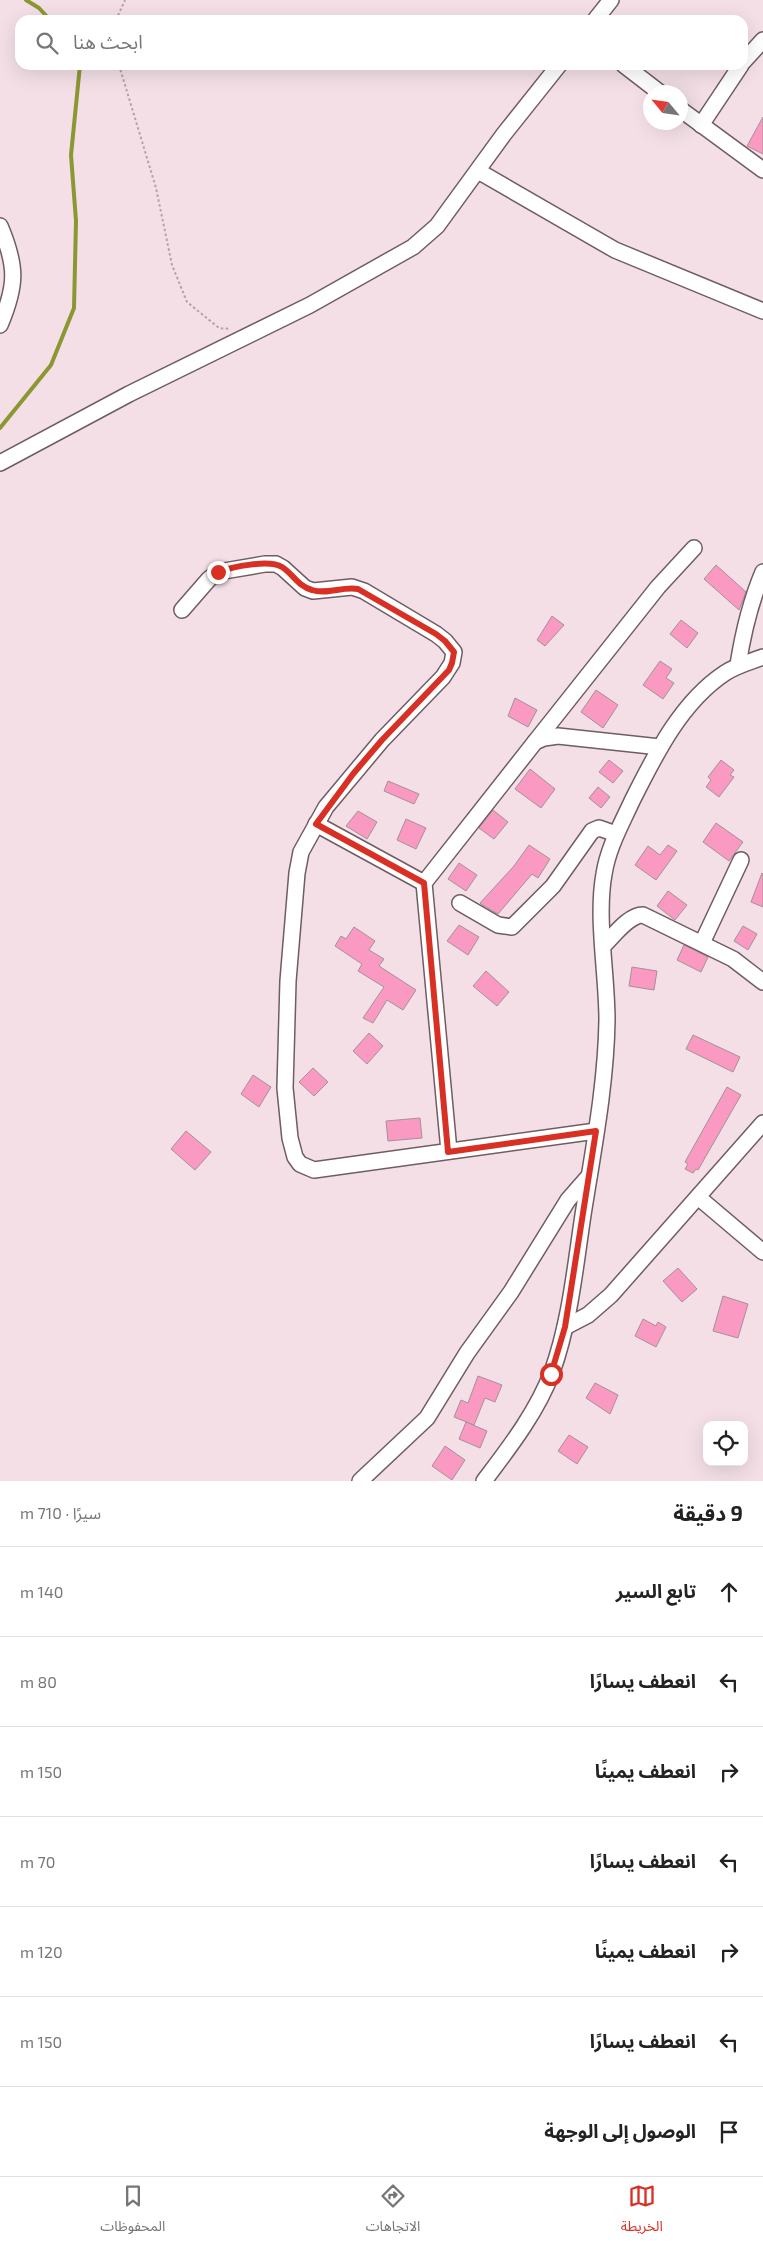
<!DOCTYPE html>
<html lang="ar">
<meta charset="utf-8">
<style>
:root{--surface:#fff;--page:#f2f2f2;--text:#222;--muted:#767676;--line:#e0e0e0;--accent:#d93025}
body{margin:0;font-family:"Exo 2","Noto Sans Arabic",sans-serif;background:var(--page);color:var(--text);direction:rtl}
.controls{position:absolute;right:15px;bottom:15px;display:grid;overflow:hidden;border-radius:10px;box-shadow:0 5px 20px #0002}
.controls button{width:45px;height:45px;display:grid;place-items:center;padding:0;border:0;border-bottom:1px solid var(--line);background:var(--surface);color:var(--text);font:25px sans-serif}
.compass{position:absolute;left:643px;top:85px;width:45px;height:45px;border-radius:50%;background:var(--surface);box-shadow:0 5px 20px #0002;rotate:299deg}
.stop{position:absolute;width:15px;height:15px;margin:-11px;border:4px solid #d93025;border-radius:50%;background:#fff}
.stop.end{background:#d93025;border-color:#fff;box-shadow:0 1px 5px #0008}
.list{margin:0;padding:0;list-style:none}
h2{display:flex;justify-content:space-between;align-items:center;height:65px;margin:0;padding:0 20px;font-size:21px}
h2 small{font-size:16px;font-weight:400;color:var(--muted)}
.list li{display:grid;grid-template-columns:32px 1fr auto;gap:15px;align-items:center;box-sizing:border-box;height:90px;padding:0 20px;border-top:1px solid var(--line)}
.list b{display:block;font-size:19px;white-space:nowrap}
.list em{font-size:16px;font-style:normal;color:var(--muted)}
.icon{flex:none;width:28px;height:28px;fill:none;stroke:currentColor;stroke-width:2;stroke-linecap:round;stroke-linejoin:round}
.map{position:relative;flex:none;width:763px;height:1481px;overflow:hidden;direction:ltr}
.search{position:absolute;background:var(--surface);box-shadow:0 5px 20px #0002;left:15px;right:15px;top:15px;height:55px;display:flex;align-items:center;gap:12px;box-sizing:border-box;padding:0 18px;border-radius:15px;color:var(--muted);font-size:19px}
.sheet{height:695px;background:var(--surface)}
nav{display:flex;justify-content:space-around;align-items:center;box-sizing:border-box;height:70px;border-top:1px solid var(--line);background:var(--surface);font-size:14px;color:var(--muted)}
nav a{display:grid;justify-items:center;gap:2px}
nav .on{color:var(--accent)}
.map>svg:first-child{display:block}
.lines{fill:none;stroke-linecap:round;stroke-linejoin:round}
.stream{stroke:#8b9831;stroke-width:4}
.building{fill:#fa99c2;stroke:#a49198}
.minor-casing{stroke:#6f5d64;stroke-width:18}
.path{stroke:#b3a2a9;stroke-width:2;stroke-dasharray:2.5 2.5;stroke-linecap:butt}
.minor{stroke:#fff;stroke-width:15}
.route{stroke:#d93025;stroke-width:6}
</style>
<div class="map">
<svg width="763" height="1481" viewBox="0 0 763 1481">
<rect width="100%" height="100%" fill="#f4dfe7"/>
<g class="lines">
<g class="stream">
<polyline points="26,0 39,8 50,20"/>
<polyline points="0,428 51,365 74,308 76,221 71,155 80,65"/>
</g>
</g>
<g class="building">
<polygon points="763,117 763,154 747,146"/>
<polygon points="716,565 746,592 739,610 704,579"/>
<polygon points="552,616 564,625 545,646 537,640"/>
<polygon points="681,620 698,633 687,648 670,634"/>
<polygon points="660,661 672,669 666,678 674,683 663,699 643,685"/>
<polygon points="596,690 618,705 603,728 581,712"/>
<polygon points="515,698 537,710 528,727 508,716"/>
<polygon points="609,760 623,771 613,783 599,772"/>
<polygon points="721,760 734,770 730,775 734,777 719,797 706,787 711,780 708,777"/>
<polygon points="530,769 555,789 541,808 515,789"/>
<polygon points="388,781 419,794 414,804 384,791"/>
<polygon points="598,787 610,797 601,808 589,798"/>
<polygon points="493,810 508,822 494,839 479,828"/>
<polygon points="358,811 377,822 367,839 346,826"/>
<polygon points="406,819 426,828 416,849 397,840"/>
<polygon points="716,823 743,842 729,861 703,842"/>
<polygon points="529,845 550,859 538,878 532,874 498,914 481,904 480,903 514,866"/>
<polygon points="668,845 677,851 656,880 635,865 648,846 660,855"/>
<polygon points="459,863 477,875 466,891 448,879"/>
<polygon points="762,873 763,874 763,907 751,902"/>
<polygon points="668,891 687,905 675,920 657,906"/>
<polygon points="459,925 479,937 468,955 447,941"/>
<polygon points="743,926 757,934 748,950 734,941"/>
<polygon points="354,927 375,941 369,950 384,959 379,966 416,990 403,1010 387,1000 373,1023 363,1018 384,987 358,971 362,964 335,946 341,936 346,939"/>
<polygon points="684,945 708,957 701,972 677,960"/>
<polygon points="632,967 657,971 654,990 629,986"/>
<polygon points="486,971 509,992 497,1006 473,986"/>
<polygon points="369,1033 383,1046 367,1064 353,1051"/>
<polygon points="693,1035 740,1057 733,1072 686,1049"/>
<polygon points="313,1068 328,1082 314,1096 299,1082"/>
<polygon points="253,1075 271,1087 259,1107 241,1094"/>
<polygon points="727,1087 741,1095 698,1170 696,1169 693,1173 685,1169 688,1164 685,1162"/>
<polygon points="420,1118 422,1138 388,1141 386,1121"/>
<polygon points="186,1131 211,1152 195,1170 171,1149"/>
<polygon points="678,1268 697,1289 682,1302 663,1281"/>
<polygon points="723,1296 748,1304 738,1338 713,1331"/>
<polygon points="643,1319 656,1326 658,1322 666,1327 656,1347 635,1336"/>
<polygon points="478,1376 502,1385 495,1402 485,1398 474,1425 454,1417 461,1400 468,1403"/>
<polygon points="595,1383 618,1395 610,1414 586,1398"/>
<polygon points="466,1422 487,1431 480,1448 459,1439"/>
<polygon points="569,1435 588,1447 577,1464 558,1451"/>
<polygon points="445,1446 465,1460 452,1480 432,1466"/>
</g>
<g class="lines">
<defs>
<g id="minor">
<polyline points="595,20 611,0"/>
<polyline points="743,62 763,40"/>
<polyline points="624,65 659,92"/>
<polyline points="680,109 763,170"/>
<polyline points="701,125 741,65"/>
<polyline points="478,171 615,250 763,311"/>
<path d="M0,226C17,266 17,285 0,325"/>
<polyline points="0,463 129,394 310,305 413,247 437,226 504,134 559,65"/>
<polyline points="182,610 209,579 218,572 265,564 276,564 283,568 305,588 313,591 352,587 364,591 436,634 445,641 454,652 452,663 443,677 382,740 326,807 301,852 297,873 288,981 285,1088 290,1138 295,1157 300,1164 314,1170 596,1131"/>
<path d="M738,665C743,633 750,603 763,572"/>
<polyline points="535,742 658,587 694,548"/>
<polyline points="316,824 424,883"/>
<polyline points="460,903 498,925 512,927 553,886 592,831 599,828 616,834"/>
<polyline points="702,943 741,860"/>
<path d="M603,946C613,937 628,915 643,915L733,959L763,982"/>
<polyline points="449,1151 424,883 535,742 544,738 558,736 660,747"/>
<polyline points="698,1197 763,1252"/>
<polyline points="565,1327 588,1315 611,1295 763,1123"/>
<polyline points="360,1481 427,1418 467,1353 511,1292 568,1200 589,1176"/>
<path d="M484,1481C509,1448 537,1412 552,1372C570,1322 575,1268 583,1215C593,1151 606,1086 607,1020C607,974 596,918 604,874C608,848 621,825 632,801C655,755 681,702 725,673C737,665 750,662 763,657"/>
</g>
</defs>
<use href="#minor" class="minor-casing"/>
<g class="path">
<polyline points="116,20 125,0"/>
<polyline points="119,65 156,188 172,265 187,302 219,328 230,329"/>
</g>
<use href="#minor" class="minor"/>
</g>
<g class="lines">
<path class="route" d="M218,572C232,567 269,559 282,567C293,574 299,587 312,590C327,595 343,586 358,589L436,634L445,641L454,652L452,663L449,670L382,740L353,774L316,824L424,883L448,1152L596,1131L565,1327L551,1374"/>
</g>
</svg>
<div class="controls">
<button><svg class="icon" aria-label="locate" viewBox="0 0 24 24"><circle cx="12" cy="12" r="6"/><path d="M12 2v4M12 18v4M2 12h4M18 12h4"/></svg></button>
</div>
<svg class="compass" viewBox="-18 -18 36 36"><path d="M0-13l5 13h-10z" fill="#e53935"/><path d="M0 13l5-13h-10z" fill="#767676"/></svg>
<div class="stop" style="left:551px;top:1374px"></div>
<div class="stop end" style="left:218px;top:572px"></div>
<div class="search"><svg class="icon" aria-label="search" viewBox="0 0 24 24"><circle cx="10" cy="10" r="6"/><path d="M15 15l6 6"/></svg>ابحث هنا</div>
</div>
<section class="sheet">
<h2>9 دقيقة<small>سيرًا · 710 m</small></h2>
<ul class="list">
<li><svg class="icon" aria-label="ahead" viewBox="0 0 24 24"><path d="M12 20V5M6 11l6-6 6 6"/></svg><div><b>تابع السير</b></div><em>140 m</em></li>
<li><svg class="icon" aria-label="left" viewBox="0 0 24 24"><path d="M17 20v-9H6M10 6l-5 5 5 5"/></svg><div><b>انعطف يسارًا</b></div><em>80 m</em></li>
<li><svg class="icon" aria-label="right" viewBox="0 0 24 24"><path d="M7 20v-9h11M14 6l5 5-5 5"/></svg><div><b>انعطف يمينًا</b></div><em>150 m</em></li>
<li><svg class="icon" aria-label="left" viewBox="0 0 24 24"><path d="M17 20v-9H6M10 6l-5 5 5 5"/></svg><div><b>انعطف يسارًا</b></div><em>70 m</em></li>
<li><svg class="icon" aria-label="right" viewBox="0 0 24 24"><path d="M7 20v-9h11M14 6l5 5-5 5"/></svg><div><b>انعطف يمينًا</b></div><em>120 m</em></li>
<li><svg class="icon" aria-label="left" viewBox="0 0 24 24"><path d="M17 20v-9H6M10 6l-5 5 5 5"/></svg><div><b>انعطف يسارًا</b></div><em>150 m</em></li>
<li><svg class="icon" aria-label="arrive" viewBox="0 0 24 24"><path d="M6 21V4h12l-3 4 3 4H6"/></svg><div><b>الوصول إلى الوجهة</b></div></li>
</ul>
</section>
<nav>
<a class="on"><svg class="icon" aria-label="map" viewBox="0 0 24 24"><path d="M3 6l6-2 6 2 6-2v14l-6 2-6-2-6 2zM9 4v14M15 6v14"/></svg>الخريطة</a>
<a><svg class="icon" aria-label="directions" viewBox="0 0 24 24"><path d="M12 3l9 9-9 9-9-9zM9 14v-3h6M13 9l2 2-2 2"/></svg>الاتجاهات</a>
<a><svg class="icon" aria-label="saved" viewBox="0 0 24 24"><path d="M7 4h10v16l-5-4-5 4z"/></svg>المحفوظات</a>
</nav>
